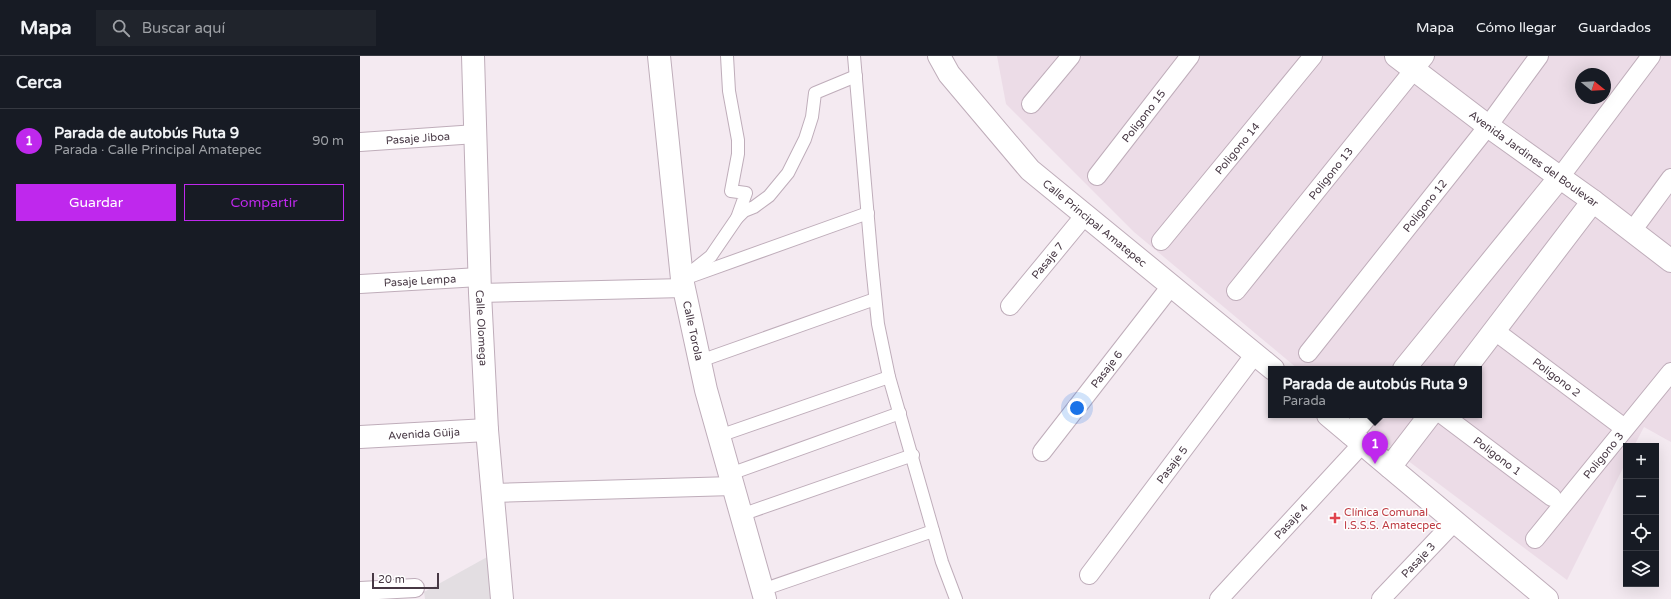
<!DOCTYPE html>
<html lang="es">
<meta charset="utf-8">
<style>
:root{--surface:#171b24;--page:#20242c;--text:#f1f3f6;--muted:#9ea1a6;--line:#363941;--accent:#bf28ed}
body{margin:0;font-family:"Varela Round",sans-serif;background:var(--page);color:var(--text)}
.controls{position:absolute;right:12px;bottom:12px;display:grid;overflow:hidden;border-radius:0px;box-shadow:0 4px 16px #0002}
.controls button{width:36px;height:36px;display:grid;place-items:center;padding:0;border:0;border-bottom:1px solid var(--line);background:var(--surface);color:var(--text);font:20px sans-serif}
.compass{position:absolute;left:1215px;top:12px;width:36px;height:36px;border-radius:50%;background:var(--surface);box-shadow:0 4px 16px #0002;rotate:108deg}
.scale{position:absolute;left:12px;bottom:10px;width:67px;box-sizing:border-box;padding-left:4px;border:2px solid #473844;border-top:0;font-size:11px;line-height:14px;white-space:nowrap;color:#473844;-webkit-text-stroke:3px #fff;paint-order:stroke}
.you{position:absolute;left:717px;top:352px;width:14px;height:14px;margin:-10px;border:3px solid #fff;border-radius:50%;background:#1a73e8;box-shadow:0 0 0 6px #1a73e833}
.badge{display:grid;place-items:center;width:26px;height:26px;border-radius:50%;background:var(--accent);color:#fff;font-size:13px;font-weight:700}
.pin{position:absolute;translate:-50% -33px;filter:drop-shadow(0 1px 2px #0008)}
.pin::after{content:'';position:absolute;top:21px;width:14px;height:12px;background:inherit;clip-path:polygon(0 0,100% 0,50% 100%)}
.popup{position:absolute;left:908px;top:310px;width:214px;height:52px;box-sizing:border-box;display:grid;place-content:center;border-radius:0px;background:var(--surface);filter:drop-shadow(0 1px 3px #0005);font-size:13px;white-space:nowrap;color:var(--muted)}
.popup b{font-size:15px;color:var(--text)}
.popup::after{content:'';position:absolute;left:50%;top:100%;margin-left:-8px;border:8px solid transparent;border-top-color:var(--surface)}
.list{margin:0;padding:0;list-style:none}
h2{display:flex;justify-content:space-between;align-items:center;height:52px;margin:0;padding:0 16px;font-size:17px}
h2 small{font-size:13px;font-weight:400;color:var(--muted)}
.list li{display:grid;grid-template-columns:26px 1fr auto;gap:12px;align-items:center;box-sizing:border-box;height:64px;padding:0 16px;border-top:1px solid var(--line)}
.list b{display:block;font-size:15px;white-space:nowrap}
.list p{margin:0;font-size:13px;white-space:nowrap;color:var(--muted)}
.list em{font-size:13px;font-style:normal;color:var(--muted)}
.actions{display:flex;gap:8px;padding:12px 16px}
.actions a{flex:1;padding:9px 0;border:1px solid var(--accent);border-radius:0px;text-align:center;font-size:14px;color:var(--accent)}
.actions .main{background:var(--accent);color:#fff}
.icon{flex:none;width:22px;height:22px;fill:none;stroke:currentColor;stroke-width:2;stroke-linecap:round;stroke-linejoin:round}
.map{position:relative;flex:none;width:1311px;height:543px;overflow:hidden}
header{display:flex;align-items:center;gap:24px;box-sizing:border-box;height:56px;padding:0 20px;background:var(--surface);border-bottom:1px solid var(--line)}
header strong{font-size:19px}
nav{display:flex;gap:22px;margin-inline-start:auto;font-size:14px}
.search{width:280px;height:36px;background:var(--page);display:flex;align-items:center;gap:10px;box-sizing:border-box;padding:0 14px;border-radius:0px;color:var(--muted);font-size:15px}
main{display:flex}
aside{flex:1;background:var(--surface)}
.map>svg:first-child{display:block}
.residential{fill:#ecdce7;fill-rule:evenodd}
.parking{fill:#e3dee2}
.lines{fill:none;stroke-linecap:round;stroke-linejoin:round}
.service-casing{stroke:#bfadba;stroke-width:14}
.pedestrian-casing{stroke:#bfadba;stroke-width:20}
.minor-casing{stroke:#bfadba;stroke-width:24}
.tertiary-casing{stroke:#bfadba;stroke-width:24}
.service{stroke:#fff;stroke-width:12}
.pedestrian{stroke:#fff;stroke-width:18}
.minor{stroke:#fff;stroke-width:22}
.tertiary{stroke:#fff;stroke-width:22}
.health-dot{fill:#e0444e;stroke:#fff;stroke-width:1.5}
.labels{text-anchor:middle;stroke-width:3;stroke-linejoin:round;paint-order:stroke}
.street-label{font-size:11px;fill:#473844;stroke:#fff}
.health-label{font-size:11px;fill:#be3a42;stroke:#fff;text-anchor:start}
</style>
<header>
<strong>Mapa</strong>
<div class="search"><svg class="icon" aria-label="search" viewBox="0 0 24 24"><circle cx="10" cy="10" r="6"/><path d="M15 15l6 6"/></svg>Buscar aquí</div>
<nav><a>Mapa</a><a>Cómo llegar</a><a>Guardados</a></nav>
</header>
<main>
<aside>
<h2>Cerca<small></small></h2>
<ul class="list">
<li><span class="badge">1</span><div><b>Parada de autobús Ruta 9</b><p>Parada · Calle Principal Amatepec</p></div><em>90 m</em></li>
</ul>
<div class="actions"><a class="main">Guardar</a><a>Compartir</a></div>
</aside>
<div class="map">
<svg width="1311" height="543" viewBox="0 0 1311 543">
<rect width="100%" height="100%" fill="#f4eaf1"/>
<path class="residential" d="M637,0H1311V386L1284,371L1274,390H1266V406L1207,524L1051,407L993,359H1119V313H938L774,176L646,48ZM1221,18H1245V42H1221Z"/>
<polygon class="parking" points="138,495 142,543 65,543 64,536"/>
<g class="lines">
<defs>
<g id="service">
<polyline points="367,0 369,35 378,84 378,98 371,135 386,137 377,162"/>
<polyline points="494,0 512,209 518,268 529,321 582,506 596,543"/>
<polyline points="332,220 508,157"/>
<polyline points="322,223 351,200 377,162 384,155 394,151 409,140 428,117 445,83 452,61 455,37 496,20"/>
<polyline points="340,305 515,243"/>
<polyline points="359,380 529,321"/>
<polyline points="370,418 540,357"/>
<polyline points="381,459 553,399"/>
<polyline points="402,534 573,475"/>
</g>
<g id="pedestrian">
<polyline points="671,48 711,0"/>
<path id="s1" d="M0,86L116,78"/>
<path id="s2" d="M737,120L830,0"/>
<polyline points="1200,121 1291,0"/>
<polyline points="1272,175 1311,122"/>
<path id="s3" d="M801,185L953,0"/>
<path id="s4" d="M0,228L119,221"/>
<path id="s5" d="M876,235L1065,0"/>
<polyline points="120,237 324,232"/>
<path id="s6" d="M650,250L725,159"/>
<path id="s7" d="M1135,275L1259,368"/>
<path id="s8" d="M948,297L1128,70L1179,0"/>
<path id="s9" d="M1083,359L1192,441"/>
<path id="s10" d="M682,396L811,230"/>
<polyline points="133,437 373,430"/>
<path id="s11" d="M1175,483L1311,316"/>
<path id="s12" d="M729,519L895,298"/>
<polyline points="0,535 55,532"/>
<path id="s13" d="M859,543L1002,388"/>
<path id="s14" d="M1021,543L1095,465"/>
</g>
<g id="minor">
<path id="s15" d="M113,0L120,237L127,374L142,543"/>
<path id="s16" d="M299,0L322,223L346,334L405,543"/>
<path id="s17" d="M1036,0L1128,70L1233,145L1311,205"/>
<polyline points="1044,313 1200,121"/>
<polyline points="1105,313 1233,145"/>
<polyline points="991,378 1007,359"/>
<path id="s18" d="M0,381L127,374"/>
<polyline points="1030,411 1070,359"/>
</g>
<g id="tertiary">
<path id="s19" d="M579,0L589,18L670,114L913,313"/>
<polyline points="968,359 1187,543"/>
</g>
</defs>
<use href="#service" class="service-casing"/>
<use href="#pedestrian" class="pedestrian-casing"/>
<use href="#minor" class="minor-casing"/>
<use href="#tertiary" class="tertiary-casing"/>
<use href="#service" class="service"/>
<use href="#pedestrian" class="pedestrian"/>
<use href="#minor" class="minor"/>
<use href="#tertiary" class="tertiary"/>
</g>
<path class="health-dot" d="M973 456h4v4h4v4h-4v4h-4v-4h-4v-4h4z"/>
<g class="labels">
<g class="street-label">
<text dy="4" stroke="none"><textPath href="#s2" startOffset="76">Poligono 15</textPath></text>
<text dy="4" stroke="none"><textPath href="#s1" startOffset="58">Pasaje Jiboa</textPath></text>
<text dy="4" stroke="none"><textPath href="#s3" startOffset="120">Poligono 14</textPath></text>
<text dy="4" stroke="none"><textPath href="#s17" startOffset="172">Avenida Jardines del Boulevar</textPath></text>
<text dy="4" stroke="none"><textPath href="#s5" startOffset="151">Poligono 13</textPath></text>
<text dy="4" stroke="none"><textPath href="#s8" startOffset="188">Poligono 12</textPath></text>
<text dy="4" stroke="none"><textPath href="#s19" startOffset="230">Calle Principal Amatepec</textPath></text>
<text dy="4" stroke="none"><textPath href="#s6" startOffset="59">Pasaje 7</textPath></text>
<text dy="4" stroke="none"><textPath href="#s4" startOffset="60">Pasaje Lempa</textPath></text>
<text dy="4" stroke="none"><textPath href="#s15" startOffset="272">Calle Olomega</textPath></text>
<text dy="4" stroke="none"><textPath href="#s16" startOffset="277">Calle Torola</textPath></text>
<text dy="4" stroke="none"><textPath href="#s10" startOffset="105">Pasaje 6</textPath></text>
<text dy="4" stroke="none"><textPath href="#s7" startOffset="77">Poligono 2</textPath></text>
<text dy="4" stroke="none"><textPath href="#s18" startOffset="64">Avenida Güija</textPath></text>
<text dy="4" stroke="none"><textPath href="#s11" startOffset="108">Poligono 3</textPath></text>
<text dy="4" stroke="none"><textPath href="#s9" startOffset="68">Poligono 1</textPath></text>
<text dy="4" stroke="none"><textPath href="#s12" startOffset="138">Pasaje 5</textPath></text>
<text dy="4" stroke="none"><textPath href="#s13" startOffset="106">Pasaje 4</textPath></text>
<text dy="4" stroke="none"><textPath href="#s14" startOffset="54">Pasaje 3</textPath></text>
</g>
<g class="health-label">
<text x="984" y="460">Clínica Comunal<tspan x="984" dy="13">I.S.S.S. Amatecpec</tspan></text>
</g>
</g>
</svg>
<div class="controls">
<button>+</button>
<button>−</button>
<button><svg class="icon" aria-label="locate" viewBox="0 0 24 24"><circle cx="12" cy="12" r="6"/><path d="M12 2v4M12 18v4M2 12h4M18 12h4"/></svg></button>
<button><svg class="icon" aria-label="layers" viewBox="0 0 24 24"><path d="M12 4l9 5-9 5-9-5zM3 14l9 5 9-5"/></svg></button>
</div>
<svg class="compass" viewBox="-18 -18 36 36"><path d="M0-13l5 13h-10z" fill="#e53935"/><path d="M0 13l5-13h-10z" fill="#9ea1a6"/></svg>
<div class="scale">20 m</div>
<div class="you"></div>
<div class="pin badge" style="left:1015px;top:408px">1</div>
<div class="popup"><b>Parada de autobús Ruta 9</b>Parada</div>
</div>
</main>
